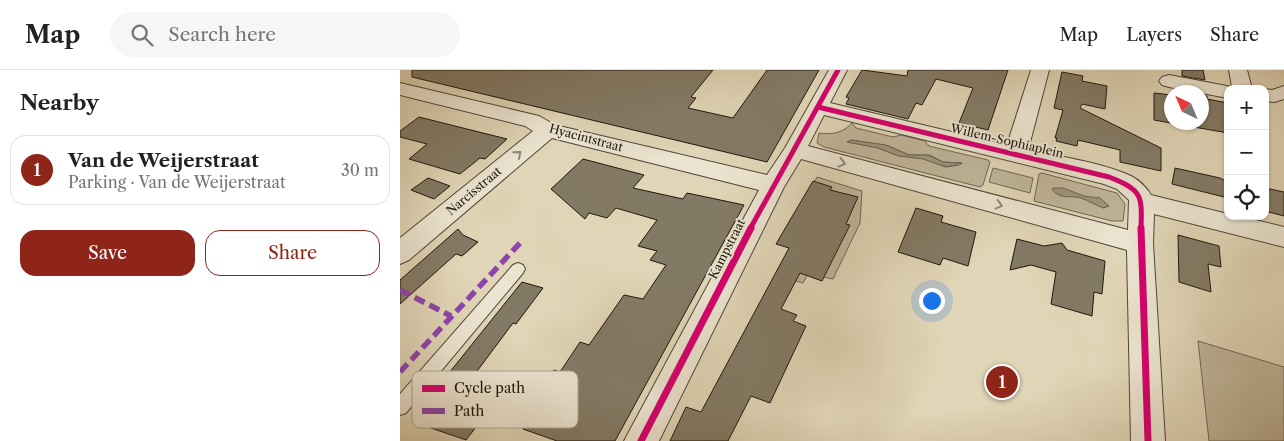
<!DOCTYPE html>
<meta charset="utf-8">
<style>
:root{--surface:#fff;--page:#f6f6f6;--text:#222;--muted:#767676;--line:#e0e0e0;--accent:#8f2418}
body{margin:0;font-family:"Libre Caslon Text",serif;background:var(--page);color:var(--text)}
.controls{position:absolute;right:15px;top:15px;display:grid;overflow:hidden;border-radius:10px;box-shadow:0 1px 4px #0004}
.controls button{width:45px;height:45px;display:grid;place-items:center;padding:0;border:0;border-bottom:1px solid var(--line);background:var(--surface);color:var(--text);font:25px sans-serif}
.compass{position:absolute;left:764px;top:15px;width:45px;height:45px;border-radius:50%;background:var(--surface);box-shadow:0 1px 4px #0004;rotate:316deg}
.you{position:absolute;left:531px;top:230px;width:18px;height:18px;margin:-12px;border:4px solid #fff;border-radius:50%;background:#1a73e8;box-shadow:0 0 0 8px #1a73e833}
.badge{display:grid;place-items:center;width:32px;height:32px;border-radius:50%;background:var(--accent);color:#fff;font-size:16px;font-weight:700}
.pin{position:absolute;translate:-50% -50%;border:2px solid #fff;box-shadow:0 1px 5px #0006}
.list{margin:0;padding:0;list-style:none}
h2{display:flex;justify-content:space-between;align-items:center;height:65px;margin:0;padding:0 20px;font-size:21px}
h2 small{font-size:16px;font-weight:400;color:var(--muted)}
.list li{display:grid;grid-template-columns:32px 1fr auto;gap:15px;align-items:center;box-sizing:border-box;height:70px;margin:0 10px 10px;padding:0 10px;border:1px solid var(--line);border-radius:15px}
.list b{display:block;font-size:19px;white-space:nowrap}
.list p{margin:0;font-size:16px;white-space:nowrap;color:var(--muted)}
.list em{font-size:16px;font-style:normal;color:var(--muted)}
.actions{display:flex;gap:10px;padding:15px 20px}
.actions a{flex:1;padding:11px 0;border:1px solid var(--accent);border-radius:15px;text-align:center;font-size:18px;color:var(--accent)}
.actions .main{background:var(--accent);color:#fff}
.icon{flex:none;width:28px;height:28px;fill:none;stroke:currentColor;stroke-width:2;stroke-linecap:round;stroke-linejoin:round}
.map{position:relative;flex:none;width:884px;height:371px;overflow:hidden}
header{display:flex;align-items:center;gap:30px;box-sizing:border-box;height:70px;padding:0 25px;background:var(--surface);border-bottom:1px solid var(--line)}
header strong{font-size:24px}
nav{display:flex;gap:28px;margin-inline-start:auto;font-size:18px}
.search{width:350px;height:45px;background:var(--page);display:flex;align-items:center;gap:12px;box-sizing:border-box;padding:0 18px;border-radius:28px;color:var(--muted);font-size:19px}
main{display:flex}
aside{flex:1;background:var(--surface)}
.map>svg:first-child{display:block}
.green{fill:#bfb599;stroke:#6f6654;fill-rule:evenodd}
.water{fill:#9e947d;stroke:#6b6251}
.building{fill:#837a65;stroke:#1f170e}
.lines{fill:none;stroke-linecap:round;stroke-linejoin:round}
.service-casing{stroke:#4f4638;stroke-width:2}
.minor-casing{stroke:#4f4638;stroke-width:2}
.service{fill:#ebe4d0;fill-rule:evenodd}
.minor{fill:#ebe4d0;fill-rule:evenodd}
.quiet{stroke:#8e44ad;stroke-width:5.5;stroke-dasharray:11 5.5;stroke-linecap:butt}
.cycleway-far1-casing{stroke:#ebe4d0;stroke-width:8}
.cycleway-casing{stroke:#ebe4d0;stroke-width:10}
.cycleway-far1{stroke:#d6006c;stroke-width:5}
.cycleway{stroke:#d6006c;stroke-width:7}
.oneway{stroke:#8f8879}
.labels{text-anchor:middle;stroke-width:4;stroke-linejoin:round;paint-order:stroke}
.street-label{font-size:12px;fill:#1f170e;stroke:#ebe4d0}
.key{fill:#ebe4d0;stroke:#aea696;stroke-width:1}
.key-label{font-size:14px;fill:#1f170e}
</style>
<header>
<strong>Map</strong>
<div class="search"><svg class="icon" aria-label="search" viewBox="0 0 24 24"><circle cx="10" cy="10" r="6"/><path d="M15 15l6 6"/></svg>Search here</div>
<nav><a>Map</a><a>Layers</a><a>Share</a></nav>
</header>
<main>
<aside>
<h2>Nearby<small></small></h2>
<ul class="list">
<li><span class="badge">1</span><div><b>Van de Weijerstraat</b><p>Parking · Van de Weijerstraat</p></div><em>30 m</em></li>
</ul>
<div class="actions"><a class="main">Save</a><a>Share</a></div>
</aside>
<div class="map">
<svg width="884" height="371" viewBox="0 0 884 371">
<rect width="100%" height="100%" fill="#e0d5b6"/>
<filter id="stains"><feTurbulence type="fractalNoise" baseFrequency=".004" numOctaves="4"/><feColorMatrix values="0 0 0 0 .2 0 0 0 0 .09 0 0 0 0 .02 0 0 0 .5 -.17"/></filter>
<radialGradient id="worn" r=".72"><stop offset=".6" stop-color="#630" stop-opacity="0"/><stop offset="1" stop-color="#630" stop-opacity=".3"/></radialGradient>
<g class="green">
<path d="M452,53L456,58L493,67L501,65L525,71L529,76L588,90L590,92L583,115L580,117L424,77L417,73L419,63C432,65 443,63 452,53ZM451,70L489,76L509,85H530L543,92L562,93L560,95L546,97L523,88L499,86L478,78L448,72Z"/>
<polygon points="593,98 633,108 630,123 589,112"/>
<polygon points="642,103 717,123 725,134 723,151 712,151 634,131 639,104"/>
<polygon points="417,107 462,121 460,153 433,209 408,204 403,213 377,206 394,176 382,171"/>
<polygon points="798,271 884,297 884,371 809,371"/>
</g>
<g class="water">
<polygon points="451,70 486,75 509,85 528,85 543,92 562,93 546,97 523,89 499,86 478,78 447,72"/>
<path d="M654,118H663L684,126L700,128L709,136L703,138C696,135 689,131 681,128C671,125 659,130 652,119Z"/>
</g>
<g class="building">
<polygon points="12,0 313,0 291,27 296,28 288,38 333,48 367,0 419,0 367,92 12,7"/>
<polygon points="462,0 507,6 508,0 608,0 588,60 559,53 573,18 536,9 522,35 516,33 508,49 446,34 449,28 446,27"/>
<polygon points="782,0 803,0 805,10 782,6"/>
<polygon points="662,2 683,6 682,11 707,16 705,39 682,34 680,38 761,78 761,101 720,92 720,80 678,70 677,76 656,71 657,68 655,68 663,40 654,38"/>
<polygon points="754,23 772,25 772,52 802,52 802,25 807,26 807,29 828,33 828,63 754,50"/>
<polygon points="19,47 107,69 85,89 80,88 60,104 9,89 27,74 0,67 0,61"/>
<polygon points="183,89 244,105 233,118 283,129 287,123 344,135 215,371 157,371 123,359 145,327 138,325 154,300 160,302 180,272 189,275 224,225 243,229 266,195 250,190 257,181 238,176 257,150 216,138 207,148 189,143 185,149 151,119"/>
<polygon points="775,98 820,108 828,112 828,128 772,114"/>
<polygon points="28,108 50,116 34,129 11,120"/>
<polygon points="413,111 432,117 430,120 458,127 446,154 450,155 422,211 400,203 381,239 397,245 393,251 406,256 370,333 351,326 328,371 270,371 286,337 301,342 389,178 376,174"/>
<polygon points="865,118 884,122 884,146 865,141"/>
<polygon points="516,138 543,146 541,152 576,162 568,196 543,188 540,195 498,182"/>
<polygon points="58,159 63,165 78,172 62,186 56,184 0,234 0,210"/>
<polygon points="778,165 819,176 821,197 808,194 811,222 779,212"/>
<polygon points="617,169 644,176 662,173 667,180 705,191 702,224 694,222 692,246 651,234 656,202 631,195 610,200"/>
<polygon points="122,212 143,218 116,254 113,253 48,340 22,332 38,312 41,313"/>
<polygon points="36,338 79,353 66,370 22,355"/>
</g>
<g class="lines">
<defs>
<polygon id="service" points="118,193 123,195 125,199 123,203 6,343 0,345 0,324 113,195"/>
<g id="minor">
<path d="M429,0H447L430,33L607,75L631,0H649L628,80C660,87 701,92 731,106C739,110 747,118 751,125L828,144V146H839L884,157V177L754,144L753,173L765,371H731L727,180L401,89L384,117L259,371H224L359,120L152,68L9,190L0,194V168L133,61L125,56L0,25V13L139,46L155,55L367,105L385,78ZM424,45L704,114L717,119L729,130L728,160L408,76Z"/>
<polygon points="829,0 847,0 852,19 828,19 828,28 769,17 762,15 759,11 762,7 769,5 832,17"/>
<polygon points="884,16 884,29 874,32 865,31 865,19 872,20"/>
</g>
</defs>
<use href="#service" class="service-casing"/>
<use href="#minor" class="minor-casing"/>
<use href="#service" class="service"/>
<use href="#minor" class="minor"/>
<g class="quiet">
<polyline points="0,220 51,246"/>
<polyline points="0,302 121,172"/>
</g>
<defs>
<g id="cycleway-far1">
<path d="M418,37L709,107C743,120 742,126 741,159"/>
<polyline points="350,159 438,0"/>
</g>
<g id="cycleway">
<polyline points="741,158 748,371"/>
<polyline points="241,371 351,158"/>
</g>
</defs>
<use href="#cycleway-far1" class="cycleway-far1-casing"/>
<use href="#cycleway" class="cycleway-casing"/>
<use href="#cycleway-far1" class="cycleway-far1"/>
<use href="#cycleway" class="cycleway"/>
</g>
<defs><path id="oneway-chevron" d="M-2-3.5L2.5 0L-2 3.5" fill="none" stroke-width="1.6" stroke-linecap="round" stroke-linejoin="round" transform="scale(1.25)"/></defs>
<g class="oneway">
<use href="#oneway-chevron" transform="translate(118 84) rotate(-40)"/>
<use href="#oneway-chevron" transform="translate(442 93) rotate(15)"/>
<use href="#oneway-chevron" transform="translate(599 135) rotate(15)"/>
</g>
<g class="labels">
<g class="street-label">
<text transform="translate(186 68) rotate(15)" y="4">Hyacintstraat</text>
<text transform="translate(607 71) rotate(13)" y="4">Willem-Sophiaplein</text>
<text transform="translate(74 121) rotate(-40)" y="4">Narcisstraat</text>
<text transform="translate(327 179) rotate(-63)" y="4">Kampstraat</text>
</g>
</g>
<rect x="12" y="301" width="166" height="57" rx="8" class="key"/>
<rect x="22" y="315" width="23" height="7" fill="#d6006c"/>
<rect x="22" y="338" width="23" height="6" fill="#8e44ad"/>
<g class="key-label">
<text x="54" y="323">Cycle path</text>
<text x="54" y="346">Path</text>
</g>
<rect width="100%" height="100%" filter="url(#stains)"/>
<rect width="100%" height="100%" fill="url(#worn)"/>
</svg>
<div class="controls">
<button>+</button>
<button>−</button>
<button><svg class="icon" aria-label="locate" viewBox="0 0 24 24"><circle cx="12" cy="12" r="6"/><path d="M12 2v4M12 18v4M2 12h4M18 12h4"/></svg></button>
</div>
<svg class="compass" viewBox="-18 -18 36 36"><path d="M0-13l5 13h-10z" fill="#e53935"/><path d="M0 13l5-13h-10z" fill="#767676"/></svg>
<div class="you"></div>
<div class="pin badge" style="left:602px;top:312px">1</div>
</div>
</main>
